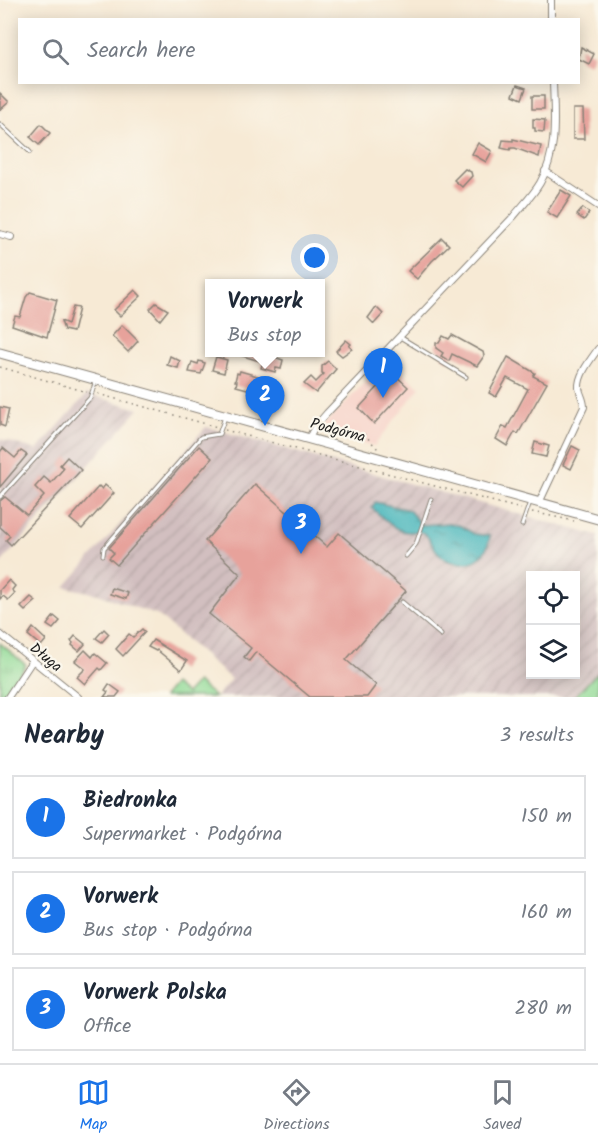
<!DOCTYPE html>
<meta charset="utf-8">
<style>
:root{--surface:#fff;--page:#f2f2f3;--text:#1f2937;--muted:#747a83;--line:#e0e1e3;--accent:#1a73e8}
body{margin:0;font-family:Kalam,sans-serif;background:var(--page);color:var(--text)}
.controls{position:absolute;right:18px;bottom:18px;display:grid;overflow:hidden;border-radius:0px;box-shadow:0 3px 15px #0003}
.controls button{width:54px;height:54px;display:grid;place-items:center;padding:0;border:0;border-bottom:2px solid var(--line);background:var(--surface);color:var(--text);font:30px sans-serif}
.you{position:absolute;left:315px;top:258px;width:21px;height:21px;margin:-15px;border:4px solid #fff;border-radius:50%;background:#1a73e8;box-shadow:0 0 0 9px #1a73e833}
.badge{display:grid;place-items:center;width:39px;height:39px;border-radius:50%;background:var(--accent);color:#fff;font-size:20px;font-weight:700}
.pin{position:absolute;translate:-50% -50px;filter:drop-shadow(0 2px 3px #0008)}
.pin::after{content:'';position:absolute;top:32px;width:21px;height:18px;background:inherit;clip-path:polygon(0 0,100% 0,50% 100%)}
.popup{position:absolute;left:205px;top:279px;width:120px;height:78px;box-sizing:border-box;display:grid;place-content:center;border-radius:0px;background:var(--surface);filter:drop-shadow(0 2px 4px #0005);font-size:20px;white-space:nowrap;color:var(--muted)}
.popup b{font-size:22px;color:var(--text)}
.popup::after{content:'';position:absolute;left:50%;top:100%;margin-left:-12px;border:12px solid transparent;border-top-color:var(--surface)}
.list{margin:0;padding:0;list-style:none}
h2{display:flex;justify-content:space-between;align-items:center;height:78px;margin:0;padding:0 24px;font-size:26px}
h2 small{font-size:20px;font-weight:400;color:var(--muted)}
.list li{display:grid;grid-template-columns:39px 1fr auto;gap:18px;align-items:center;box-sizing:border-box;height:84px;margin:0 12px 12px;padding:0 12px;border:2px solid var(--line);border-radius:0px}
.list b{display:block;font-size:22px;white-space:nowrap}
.list p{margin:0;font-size:20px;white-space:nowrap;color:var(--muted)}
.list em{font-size:20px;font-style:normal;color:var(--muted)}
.icon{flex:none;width:33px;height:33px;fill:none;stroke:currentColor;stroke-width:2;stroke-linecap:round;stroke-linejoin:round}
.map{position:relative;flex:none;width:598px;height:697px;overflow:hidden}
.search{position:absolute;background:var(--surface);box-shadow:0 3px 15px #0003;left:18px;right:18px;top:18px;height:66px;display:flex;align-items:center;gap:15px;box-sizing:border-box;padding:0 21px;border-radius:0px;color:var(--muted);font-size:22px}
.sheet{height:366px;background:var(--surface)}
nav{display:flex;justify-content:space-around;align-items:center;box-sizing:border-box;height:84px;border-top:2px solid var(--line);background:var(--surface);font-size:16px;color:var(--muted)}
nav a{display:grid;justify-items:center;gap:3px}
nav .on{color:var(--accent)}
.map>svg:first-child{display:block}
.built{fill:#f7d1c7}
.industrial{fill:url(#industrial-furrows);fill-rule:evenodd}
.grass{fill:url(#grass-tufts);stroke:#567b59;stroke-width:1.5}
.water{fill:url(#water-ripples);stroke:#30686b;stroke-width:1.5}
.building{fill:#e7a29b}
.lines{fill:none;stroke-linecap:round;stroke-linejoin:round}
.lane-casing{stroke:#8a8378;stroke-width:5}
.street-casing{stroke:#8a8378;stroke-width:8}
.secondary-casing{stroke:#8a8378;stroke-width:11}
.path{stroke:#8a8378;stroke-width:1.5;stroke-dasharray:1.5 4.5;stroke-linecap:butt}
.lane{stroke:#fff;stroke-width:3}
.street{stroke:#fff;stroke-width:6}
.secondary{stroke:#fff;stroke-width:9}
.labels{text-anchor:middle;stroke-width:4.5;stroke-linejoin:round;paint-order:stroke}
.street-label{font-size:15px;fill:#1c1c1c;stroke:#fbf7ec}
</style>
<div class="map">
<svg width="598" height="697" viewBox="0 0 598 697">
<defs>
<pattern id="industrial-furrows" width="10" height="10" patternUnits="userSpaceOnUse" patternTransform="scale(1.5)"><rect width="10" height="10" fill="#d2bfc0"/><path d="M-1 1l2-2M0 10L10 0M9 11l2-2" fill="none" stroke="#b4a4a4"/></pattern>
<pattern id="grass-tufts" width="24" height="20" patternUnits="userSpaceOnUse" patternTransform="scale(1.5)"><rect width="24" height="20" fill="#90da96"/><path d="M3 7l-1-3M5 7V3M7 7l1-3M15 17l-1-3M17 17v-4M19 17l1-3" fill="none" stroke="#7cba81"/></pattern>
<pattern id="water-ripples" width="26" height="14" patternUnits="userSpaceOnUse" patternTransform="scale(1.5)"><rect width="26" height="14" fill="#43b4ba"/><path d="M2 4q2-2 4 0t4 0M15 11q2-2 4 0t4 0" fill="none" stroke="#379296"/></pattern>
</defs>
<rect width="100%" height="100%" fill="#fbf7ec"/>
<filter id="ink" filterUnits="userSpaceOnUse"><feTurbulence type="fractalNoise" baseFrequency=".0167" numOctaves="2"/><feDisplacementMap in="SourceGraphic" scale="12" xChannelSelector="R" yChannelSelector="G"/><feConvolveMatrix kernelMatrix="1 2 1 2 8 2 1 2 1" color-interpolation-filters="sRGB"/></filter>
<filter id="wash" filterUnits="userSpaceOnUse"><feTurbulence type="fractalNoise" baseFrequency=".008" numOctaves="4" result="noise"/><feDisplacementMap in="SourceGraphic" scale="24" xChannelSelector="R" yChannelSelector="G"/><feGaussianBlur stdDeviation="1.35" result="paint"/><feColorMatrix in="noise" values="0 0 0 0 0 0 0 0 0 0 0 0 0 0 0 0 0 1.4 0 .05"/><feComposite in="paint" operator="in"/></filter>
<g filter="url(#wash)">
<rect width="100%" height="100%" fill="#f7ead5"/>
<polygon class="built" points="386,360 420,387 374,446 318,432"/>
<g class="industrial">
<polygon points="87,394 139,409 0,564 0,439 37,450"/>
<path d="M206,427L598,536V672L574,697H216L231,679L159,616L98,594L65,587ZM530,576H576V674H530Z"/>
</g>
<g class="grass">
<polygon points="0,643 26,665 4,697 0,697"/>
<polygon points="598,672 598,697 574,697"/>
<polygon points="197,682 215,697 163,697 174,684 186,694"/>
</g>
<path class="water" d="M375,502L409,510L421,525L449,523L461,526L474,534L490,536C487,555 477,565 458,563C451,562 446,561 441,556C433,549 430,538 425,534C418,529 414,533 407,532C394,531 381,516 372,508Z"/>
<g id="blocks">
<g class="building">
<polygon points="581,47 594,54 589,64 579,59"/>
<polygon points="517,85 526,88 522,99 513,95"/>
<polygon points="0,93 9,102 0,110"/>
<rect x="532" y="96" width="12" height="13"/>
<polygon points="573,109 583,109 584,139 573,139"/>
<polygon points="533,119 545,120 544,132 535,131 535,128 533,128"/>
<polygon points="41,124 50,133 39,145 30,137"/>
<polygon points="513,139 541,146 539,157 515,148 511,148 510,150 501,148 503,140 513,141"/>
<polygon points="478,143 492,151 486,162 472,154"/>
<polygon points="465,169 471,172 472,176 462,187 454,180"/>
<polygon points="561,190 571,196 557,218 547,212"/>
<polygon points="583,208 589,213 584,220 577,215"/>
<polygon points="442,238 449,245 432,261 417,279 408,271"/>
<polygon points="135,290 141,296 120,316 114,310"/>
<polygon points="30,292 57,300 47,337 12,325 15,316 20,317 26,297"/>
<polygon points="156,303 168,310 160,320 150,309"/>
<polygon points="73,307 79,308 73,332 64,330 61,321 68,324"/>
<polygon points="376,307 383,314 374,324 368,318"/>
<polygon points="122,325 138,341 128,352 112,336"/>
<polygon points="452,335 483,352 484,356 477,366 452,354 449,361 441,356 443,353 436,348 436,343 439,343 443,336 449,339"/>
<polygon points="346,340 351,344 349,346 352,349 342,356 336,351"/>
<polygon points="236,352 260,352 283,360 281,369 276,368 275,372 261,368 263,362 236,354"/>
<polygon points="170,356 180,361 178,368 167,365"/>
<polygon points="216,357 227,360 224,373 212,370"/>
<polygon points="508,357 535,373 533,376 547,383 518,434 515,432 507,446 496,439 503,426 507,428 528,389 507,378 496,397 489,393"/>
<polygon points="199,361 205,363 201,374 189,372 192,362 198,364"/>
<polygon points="328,361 336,369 316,393 304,384 311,377 316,382 324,374 322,373 322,366"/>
<polygon points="240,371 261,377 259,387 256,386 255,391 236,386 237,381 235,381 237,373 239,374"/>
<polygon points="392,372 408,387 374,424 359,408"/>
<polygon points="0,407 9,409 5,427 0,425"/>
<polygon points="535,442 549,446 546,457 532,454"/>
<polygon points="199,446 212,458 117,565 109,558 114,553 109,548"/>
<polygon points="572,446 580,450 571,469 563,465"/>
<polygon points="3,448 15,458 21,451 27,455 0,487 0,452"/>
<polygon points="67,457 81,470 11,545 6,540 10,536 0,527 0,501 5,497 27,515 44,496 35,487 44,477 51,483 64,468 60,465"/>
<polygon points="255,484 327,547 339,533 406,591 346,660 376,685 367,697 310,697 256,652 249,661 244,657 251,648 209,614 240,574 205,541"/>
<polygon points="105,485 114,493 82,529 70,519 99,486 102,489"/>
<polygon points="9,580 15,586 12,590 15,593 8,600 3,596 0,599 0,590"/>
<polygon points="112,588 128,593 126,599 110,594"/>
<polygon points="31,597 36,601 25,611 21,607"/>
<polygon points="54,616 60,621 53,629 47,625"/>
<polygon points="33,628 46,640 41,646 28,635"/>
<polygon points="104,629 109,634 102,642 96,638"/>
<polygon points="142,629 145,632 123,656 116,649 129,634 133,637"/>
<polygon points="75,636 85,644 79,651 72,645 73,643 71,641"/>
<polygon points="153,640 187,661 181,670 157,650 156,651 148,647"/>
<polygon points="85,650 92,657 95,653 107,663 101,670 99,668 85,684 77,677 85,669 75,661"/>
<polygon points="109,684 120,692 116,697 104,697 108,692 105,690"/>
</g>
</g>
</g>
<g filter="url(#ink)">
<use href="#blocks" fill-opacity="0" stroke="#8a8378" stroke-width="1.5"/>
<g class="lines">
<defs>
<g id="lane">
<polyline points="0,124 30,152"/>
<polyline points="400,337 466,377"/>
<polyline points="0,497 90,398 96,381"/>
<polyline points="522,525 530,502"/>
<polyline points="103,555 104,548 201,437 219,434 225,417"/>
<polyline points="406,556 416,544 431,499"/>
<polyline points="402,602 441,635"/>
</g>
<g id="street">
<polyline points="551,0 551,20"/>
<polyline points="545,171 598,206"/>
<polyline points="0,234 11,237"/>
<path d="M309,438L315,427L327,413L514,216C522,206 533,195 540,183C558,152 554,117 553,82"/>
<path d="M539,503L584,407C584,399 580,395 579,388C578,375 591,359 598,349"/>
<polyline points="0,634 78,697"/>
<polyline points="8,697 32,661"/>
</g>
<polyline id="secondary" points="0,353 598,519"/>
</defs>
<use href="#lane" class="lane-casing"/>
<use href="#street" class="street-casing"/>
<use href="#secondary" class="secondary-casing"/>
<g class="path">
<polyline points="0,367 87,392"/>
<polyline points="98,394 217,427"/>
<polyline points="225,430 521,509"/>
<polyline points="364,434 378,449"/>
<polyline points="532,512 574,521"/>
</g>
<use href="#lane" class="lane"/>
<use href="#street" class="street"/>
<use href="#secondary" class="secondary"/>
</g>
</g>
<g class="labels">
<g class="street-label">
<text transform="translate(338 430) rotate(15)" y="5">Podgórna</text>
<text transform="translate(46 657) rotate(39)" y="5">Długa</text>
</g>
</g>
</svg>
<div class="controls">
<button><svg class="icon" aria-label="locate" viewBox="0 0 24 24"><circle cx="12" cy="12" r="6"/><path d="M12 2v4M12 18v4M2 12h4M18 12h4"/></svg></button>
<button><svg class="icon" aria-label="layers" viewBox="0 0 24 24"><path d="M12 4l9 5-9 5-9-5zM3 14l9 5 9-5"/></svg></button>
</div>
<div class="you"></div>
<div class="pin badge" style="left:383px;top:398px">1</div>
<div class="pin badge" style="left:265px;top:426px">2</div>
<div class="popup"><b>Vorwerk</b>Bus stop</div>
<div class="pin badge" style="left:301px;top:554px">3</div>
<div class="search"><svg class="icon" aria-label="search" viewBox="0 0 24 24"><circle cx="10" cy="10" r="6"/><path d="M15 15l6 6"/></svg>Search here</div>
</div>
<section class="sheet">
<h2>Nearby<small>3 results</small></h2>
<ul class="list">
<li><span class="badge">1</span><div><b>Biedronka</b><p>Supermarket · Podgórna</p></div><em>150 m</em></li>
<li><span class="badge">2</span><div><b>Vorwerk</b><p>Bus stop · Podgórna</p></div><em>160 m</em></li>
<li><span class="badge">3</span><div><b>Vorwerk Polska</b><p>Office</p></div><em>280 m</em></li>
</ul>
</section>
<nav>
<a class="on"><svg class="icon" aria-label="map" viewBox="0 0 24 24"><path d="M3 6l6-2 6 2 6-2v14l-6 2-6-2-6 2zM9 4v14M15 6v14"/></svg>Map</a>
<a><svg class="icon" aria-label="directions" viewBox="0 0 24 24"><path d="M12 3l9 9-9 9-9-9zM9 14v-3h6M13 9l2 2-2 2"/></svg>Directions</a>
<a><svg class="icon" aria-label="saved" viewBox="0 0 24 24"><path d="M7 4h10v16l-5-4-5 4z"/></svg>Saved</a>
</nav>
